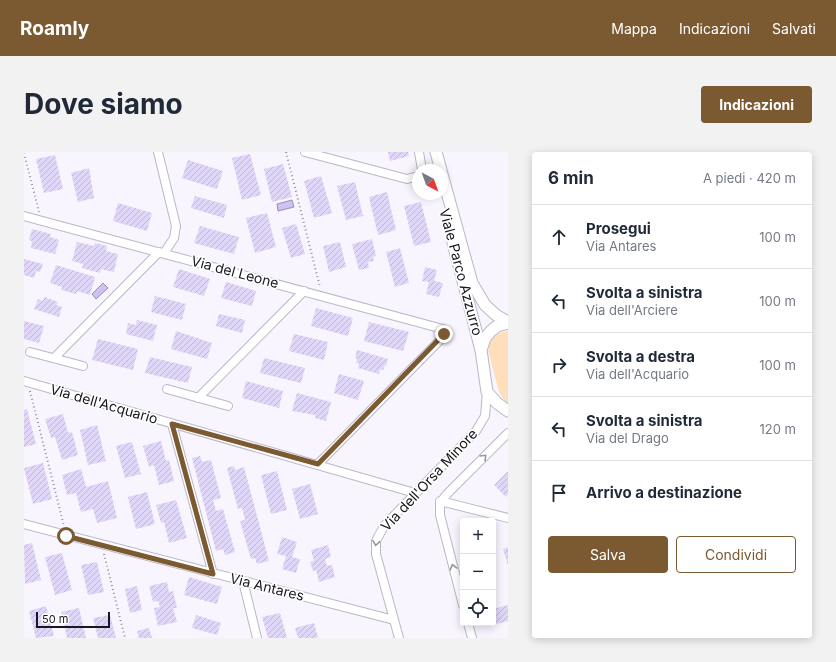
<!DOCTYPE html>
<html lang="it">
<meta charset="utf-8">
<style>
:root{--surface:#fff;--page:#f2f2f3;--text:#1f2937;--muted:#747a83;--line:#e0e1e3;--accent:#7b5931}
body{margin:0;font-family:Inter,sans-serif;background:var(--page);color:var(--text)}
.controls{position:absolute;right:12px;bottom:12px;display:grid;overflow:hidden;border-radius:4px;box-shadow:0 2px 10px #0003}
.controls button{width:36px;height:36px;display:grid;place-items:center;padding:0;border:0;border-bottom:1px solid var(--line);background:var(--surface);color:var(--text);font:20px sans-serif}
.compass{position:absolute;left:388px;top:12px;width:36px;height:36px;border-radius:50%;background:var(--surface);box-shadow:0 2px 10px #0003;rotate:139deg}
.scale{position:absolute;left:12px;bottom:10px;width:74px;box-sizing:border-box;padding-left:4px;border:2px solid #19181e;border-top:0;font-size:11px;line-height:14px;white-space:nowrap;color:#19181e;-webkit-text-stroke:3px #fff;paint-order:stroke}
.stop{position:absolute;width:12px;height:12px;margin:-9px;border:3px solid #7b5931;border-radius:50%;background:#fff}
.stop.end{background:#7b5931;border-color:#fff;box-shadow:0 1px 4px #0008}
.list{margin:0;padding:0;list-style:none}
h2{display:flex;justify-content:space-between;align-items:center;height:52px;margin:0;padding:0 16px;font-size:17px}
h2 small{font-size:13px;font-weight:400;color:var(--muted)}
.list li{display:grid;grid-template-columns:26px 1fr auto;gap:12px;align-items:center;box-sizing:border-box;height:64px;padding:0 16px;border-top:1px solid var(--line)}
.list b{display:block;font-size:15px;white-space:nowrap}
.list p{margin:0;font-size:13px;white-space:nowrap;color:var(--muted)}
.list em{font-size:13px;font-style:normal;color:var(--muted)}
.actions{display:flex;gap:8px;padding:12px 16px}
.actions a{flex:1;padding:9px 0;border:1px solid var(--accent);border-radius:4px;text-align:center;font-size:14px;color:var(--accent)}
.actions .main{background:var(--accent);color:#fff}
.icon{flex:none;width:22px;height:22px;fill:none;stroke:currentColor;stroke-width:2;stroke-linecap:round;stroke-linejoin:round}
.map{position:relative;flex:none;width:484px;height:486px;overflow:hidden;border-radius:4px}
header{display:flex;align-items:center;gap:24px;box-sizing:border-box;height:56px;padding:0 20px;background:var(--accent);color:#fff}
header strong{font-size:19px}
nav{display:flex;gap:22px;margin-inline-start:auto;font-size:14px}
.intro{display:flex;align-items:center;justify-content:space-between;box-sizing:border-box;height:96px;padding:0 24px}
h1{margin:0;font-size:28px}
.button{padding:10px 18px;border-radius:4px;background:var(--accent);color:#fff;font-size:14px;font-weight:700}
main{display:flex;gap:24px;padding:0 24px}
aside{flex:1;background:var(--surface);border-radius:4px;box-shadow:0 2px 10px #0003}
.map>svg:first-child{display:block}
.green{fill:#fedebb}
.water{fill:#d0c1f3;stroke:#998eb3}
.building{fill:url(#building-hatch)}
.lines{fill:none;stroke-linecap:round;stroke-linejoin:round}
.street-casing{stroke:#bbb7c7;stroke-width:10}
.secondary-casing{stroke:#bbb7c7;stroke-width:13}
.path{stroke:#929098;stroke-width:2;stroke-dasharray:1 3;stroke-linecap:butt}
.street{stroke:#fff;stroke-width:8}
.secondary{stroke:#fff;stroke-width:11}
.oneway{stroke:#98979a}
.route{stroke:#7b5931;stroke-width:5}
.labels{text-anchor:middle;stroke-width:3.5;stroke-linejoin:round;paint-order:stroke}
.street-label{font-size:14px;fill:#19181e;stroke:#fff}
</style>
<header>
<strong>Roamly</strong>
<nav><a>Mappa</a><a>Indicazioni</a><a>Salvati</a></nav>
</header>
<div class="intro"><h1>Dove siamo</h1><a class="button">Indicazioni</a></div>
<main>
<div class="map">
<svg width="484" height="486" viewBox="0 0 484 486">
<defs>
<pattern id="building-hatch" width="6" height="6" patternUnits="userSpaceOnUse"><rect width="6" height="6" fill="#e0d6f8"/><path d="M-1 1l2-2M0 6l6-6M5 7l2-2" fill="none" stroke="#c0b7d4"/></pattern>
</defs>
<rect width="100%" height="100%" fill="#f8f5ff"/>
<path class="green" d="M484,179V253L475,240L464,198C466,187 473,180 484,179Z"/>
<g class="water">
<polygon points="268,48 270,55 254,59 253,52"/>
<polygon points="79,131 84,136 72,147 68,142"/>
</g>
<g class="building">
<polygon points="364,0 384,0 385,4 366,9"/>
<polygon points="226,2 237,43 218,48 208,6"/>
<polygon points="31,3 39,37 20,41 12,7"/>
<polygon points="164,8 199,19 193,37 158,26"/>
<polygon points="259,12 268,45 248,50 240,17"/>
<polygon points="65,16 70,46 54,50 47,21"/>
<polygon points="297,24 308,61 290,66 280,29"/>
<polygon points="331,30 339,64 322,68 313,34"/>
<polygon points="363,40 372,78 354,83 345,45"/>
<polygon points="171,44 203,53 200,66 167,56"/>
<polygon points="397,50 407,90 390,94 380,54"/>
<polygon points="94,51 128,61 123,79 89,69"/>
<polygon points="243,61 252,95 231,101 222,66"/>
<polygon points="272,72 281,102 267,106 258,76"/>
<polygon points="176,74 215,85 210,102 170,91"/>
<polygon points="8,77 27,82 26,85 35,88 31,102 7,96 8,89 5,88"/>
<polygon points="348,87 352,104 349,105 350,109 344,110 345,116 335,118 328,92"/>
<polygon points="53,90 70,94 71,91 83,94 82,99 94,102 90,120 77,117 76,121 58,116 59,112 48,109"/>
<polygon points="316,90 322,115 305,120 299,94"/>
<polygon points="376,96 385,131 371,135 362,100"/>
<polygon points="0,107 19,112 16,120 12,119 10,126 0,123"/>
<polygon points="32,113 71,125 66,143 53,139 52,142 37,138 38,135 26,131"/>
<polygon points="401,115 413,118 410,129 419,131 415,145 402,142 405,130 398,129"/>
<polygon points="155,117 186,127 180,144 149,135"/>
<polygon points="202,130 232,139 228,154 197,146"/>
<polygon points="131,144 162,152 158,168 127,160"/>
<polygon points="20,145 34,150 32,153 38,155 35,165 10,157 14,147 19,149"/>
<polygon points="292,156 329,166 324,184 287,174"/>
<polygon points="195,162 221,168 218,181 192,174"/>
<polygon points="113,168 133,173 129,189 102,182 104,171 112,173"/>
<polygon points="0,169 20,174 15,191 0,187"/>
<polygon points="345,170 385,180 379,199 340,189"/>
<polygon points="152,179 188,191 183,207 147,197"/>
<polygon points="270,182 304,190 300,208 265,199"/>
<polygon points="74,187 114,197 109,218 68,208"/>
<polygon points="333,198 364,207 362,214 361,213 359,218 356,217 355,222 334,216 335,211 332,211 333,207 331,206"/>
<polygon points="126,205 168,215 164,231 121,221"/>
<polygon points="240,206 281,216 277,231 236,221"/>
<polygon points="315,222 340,229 334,248 310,241"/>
<polygon points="222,229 259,239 255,256 218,246"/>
<polygon points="273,241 307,250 302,269 291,266 291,263 268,259"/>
<polygon points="3,257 12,292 0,295 0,258"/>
<polygon points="39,262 44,281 48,280 54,303 38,308 31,285 27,286 21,267"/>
<polygon points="73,273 82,309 64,313 56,278"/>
<polygon points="137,289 142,309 145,308 150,329 135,333 130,313 125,315 119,294"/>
<polygon points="108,290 117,322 101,326 92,294"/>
<polygon points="176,304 178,310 187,308 197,346 189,348 192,359 199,357 211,400 201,403 199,397 192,399 168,306"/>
<polygon points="19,311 28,347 9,352 0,316"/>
<polygon points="210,314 211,318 220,315 245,409 233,412 231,406 227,407 216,369 221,368 218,356 214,357 203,316"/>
<polygon points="57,317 62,335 84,329 93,366 73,371 69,357 57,360 52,341 43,343 38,323"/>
<polygon points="253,319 263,358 247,362 237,323"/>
<polygon points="484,319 484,342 482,345 470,333"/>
<polygon points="286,332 294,362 276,367 268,337"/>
<polygon points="123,340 131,372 112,377 104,345"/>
<polygon points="152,348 163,386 145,391 140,370 137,371 132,353"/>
<polygon points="258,385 273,390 268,405 276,407 272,421 258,417 262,404 253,402"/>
<polygon points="8,391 17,428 1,432 0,393"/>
<polygon points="304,393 307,405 301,407 303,414 308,413 311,425 295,430 292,418 289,419 286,410 290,409 287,398"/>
<polygon points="484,395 484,413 479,397"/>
<polygon points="38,401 48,438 31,443 21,405"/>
<polygon points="73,410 80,440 64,443 57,413"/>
<polygon points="165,425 198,435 193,452 160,443"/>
<polygon points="143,430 145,440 149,439 153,456 149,456 153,470 134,474 130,456 136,455 134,449 129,450 125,434"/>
<polygon points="113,434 118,458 106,461 101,437"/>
<polygon points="484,453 484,469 466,474 465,471 469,471 469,457"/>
<polygon points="22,454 30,484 12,486 5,459"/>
<polygon points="55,456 62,486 43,486 37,460"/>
<polygon points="256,461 263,486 244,486 238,465"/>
<polygon points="86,463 92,486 74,486 69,466"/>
<polygon points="172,463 197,471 193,483 168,476"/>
<polygon points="290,471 294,486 274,486 271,476"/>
<polygon points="125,476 128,486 115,486 113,479"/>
</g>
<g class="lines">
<defs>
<g id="street">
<polyline points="134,0 152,74 150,86 140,101"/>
<polyline points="281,0 383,27 394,24"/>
<polyline points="395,0 398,18"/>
<polyline points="0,64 419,177 421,179 419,185 294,312"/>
<polyline points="6,200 59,214"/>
<polyline points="30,206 135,100"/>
<polyline points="0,229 391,341"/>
<polyline points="143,237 204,254"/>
<polyline points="174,246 280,139"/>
<polyline points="148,272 189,422"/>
<polyline points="416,349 484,366"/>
<polyline points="0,372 370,468"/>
<polyline points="219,429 233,486"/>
<polyline points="439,453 416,363 416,351 423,342 484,281"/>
<polyline points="444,471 448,486"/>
<polyline points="375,486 352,402 352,389 360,374 452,279 461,264 463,240"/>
</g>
<g id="secondary">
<polyline points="412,0 417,18"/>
<polyline points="418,22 448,131 461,153 472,163 484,170"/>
<polyline points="429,91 457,198"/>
<polyline points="484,171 473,174 467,179 461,186 457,198 463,240 473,251 484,259"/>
</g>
</defs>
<use href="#street" class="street-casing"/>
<use href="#secondary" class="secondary-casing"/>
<g class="path">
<polyline points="262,0 296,135"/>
<polyline points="0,1 15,60"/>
<polyline points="6,239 40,374"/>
<polyline points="80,402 101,486"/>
</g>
<use href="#street" class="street"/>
<use href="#secondary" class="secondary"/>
</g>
<defs><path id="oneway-chevron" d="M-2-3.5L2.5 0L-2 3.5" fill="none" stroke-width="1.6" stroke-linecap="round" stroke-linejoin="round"/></defs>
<g class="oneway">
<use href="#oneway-chevron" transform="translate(460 305) rotate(-45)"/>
<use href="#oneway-chevron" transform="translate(352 391) rotate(99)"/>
<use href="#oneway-chevron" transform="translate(429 415) rotate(-105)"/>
</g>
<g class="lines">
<polyline class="route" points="42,384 189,422 148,272 294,312 420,182"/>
</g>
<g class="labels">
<g class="street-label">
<text transform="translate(211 120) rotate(15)" y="5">Via del Leone</text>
<text transform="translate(437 120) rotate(75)" y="5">Viale Parco Azzurro</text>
<text transform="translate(80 252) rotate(16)" y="5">Via dell'Acquario</text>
<text transform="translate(405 328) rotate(-47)" y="5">Via dell'Orsa Minore</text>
<text transform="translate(243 435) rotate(14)" y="5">Via Antares</text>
</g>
</g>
</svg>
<div class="controls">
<button>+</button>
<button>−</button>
<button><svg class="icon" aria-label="locate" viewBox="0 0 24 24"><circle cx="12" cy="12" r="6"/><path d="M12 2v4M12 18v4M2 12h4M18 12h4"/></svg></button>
</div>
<svg class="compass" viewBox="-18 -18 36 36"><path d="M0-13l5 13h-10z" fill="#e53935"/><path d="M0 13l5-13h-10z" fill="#747a83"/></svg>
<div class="scale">50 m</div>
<div class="stop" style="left:42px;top:384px"></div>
<div class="stop end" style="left:420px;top:182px"></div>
</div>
<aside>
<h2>6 min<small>A piedi · 420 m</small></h2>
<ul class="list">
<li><svg class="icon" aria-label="ahead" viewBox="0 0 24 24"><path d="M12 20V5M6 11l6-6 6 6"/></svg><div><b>Prosegui</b><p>Via Antares</p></div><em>100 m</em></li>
<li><svg class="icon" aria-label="left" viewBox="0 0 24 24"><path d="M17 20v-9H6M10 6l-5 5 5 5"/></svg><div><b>Svolta a sinistra</b><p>Via dell'Arciere</p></div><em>100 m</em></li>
<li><svg class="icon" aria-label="right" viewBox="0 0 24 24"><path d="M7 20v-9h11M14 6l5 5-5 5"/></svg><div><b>Svolta a destra</b><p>Via dell'Acquario</p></div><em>100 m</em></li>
<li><svg class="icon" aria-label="left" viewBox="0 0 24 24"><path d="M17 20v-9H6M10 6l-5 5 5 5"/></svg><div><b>Svolta a sinistra</b><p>Via del Drago</p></div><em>120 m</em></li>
<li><svg class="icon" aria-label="arrive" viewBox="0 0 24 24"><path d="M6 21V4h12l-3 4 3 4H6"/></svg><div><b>Arrivo a destinazione</b></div></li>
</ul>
<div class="actions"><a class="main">Salva</a><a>Condividi</a></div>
</aside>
</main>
